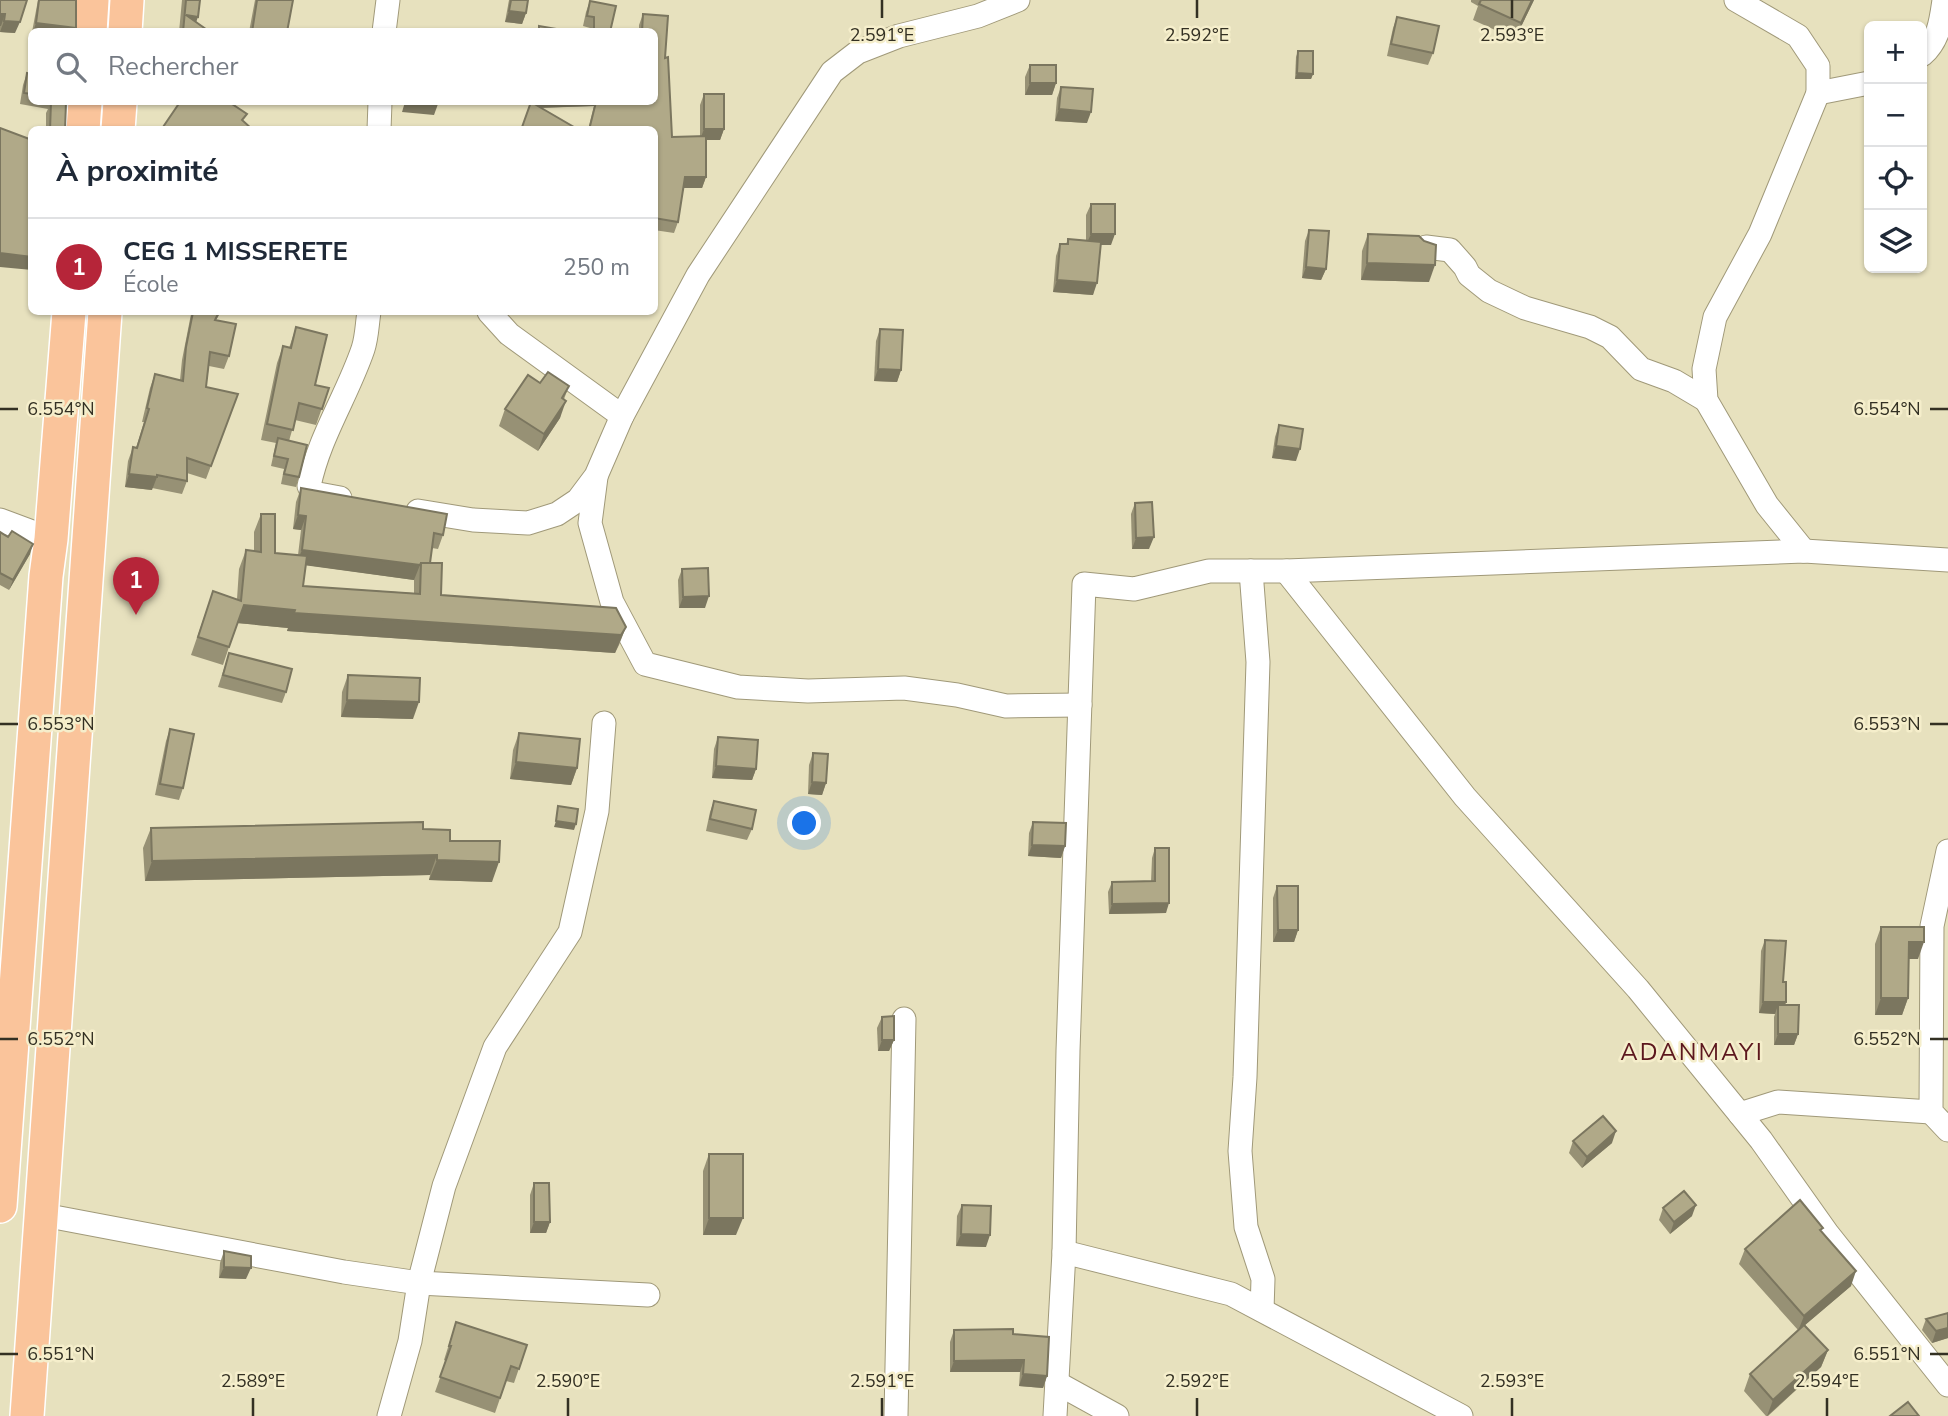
<!DOCTYPE html>
<html lang="fr">
<meta charset="utf-8">
<style>
:root{--surface:#fff;--page:#f6f6f7;--text:#1f2937;--muted:#747a83;--line:#e0e1e3;--accent:#b62539}
body{margin:0;font-family:"Nunito Sans",sans-serif;background:var(--page);color:var(--text)}
.controls{position:absolute;right:21px;top:21px;display:grid;overflow:hidden;border-radius:10px;box-shadow:0 2px 5px #0004}
.controls button{width:63px;height:63px;display:grid;place-items:center;padding:0;border:0;border-bottom:2px solid var(--line);background:var(--surface);color:var(--text);font:35px sans-serif}
.you{position:absolute;left:805px;top:824px;width:24px;height:24px;margin:-18px;border:5px solid #fff;border-radius:50%;background:#1a73e8;box-shadow:0 0 0 10px #1a73e833}
.badge{display:grid;place-items:center;width:46px;height:46px;border-radius:50%;background:var(--accent);color:#fff;font-size:23px;font-weight:700}
.pin{position:absolute;translate:-50% -58px;filter:drop-shadow(0 2px 4px #0008)}
.pin::after{content:'';position:absolute;top:37px;width:24px;height:21px;background:inherit;clip-path:polygon(0 0,100% 0,50% 100%)}
.list{margin:0;padding:0;list-style:none}
h2{display:flex;justify-content:space-between;align-items:center;height:91px;margin:0;padding:0 28px;font-size:30px}
h2 small{font-size:23px;font-weight:400;color:var(--muted)}
.list li{display:grid;grid-template-columns:46px 1fr auto;gap:21px;align-items:center;box-sizing:border-box;height:98px;padding:0 28px;border-top:2px solid var(--line)}
.list b{display:block;font-size:26px;white-space:nowrap}
.list p{margin:0;font-size:23px;white-space:nowrap;color:var(--muted)}
.list em{font-size:23px;font-style:normal;color:var(--muted)}
.icon{flex:none;width:38px;height:38px;fill:none;stroke:currentColor;stroke-width:2;stroke-linecap:round;stroke-linejoin:round}
.map{position:relative;flex:none;width:1948px;height:1416px;overflow:hidden}
.search{position:absolute;background:var(--surface);box-shadow:0 2px 5px #0004;left:28px;top:28px;width:630px;height:77px;display:flex;align-items:center;gap:18px;box-sizing:border-box;padding:0 24px;border-radius:10px;color:var(--muted);font-size:26px}
.panel{position:absolute;background:var(--surface);box-shadow:0 2px 5px #0004;left:28px;top:126px;width:630px;height:189px;border-radius:10px}
.map>svg:first-child{display:block}
.lines{fill:none;stroke-linecap:round;stroke-linejoin:round}
.minor-casing{stroke:#a09979;stroke-width:25}
.highway-casing{stroke:#fff;stroke-width:36}
.minor{stroke:#fff;stroke-width:23}
.highway{stroke:#fac49b;stroke-width:33}
.wall{fill:#979175;fill-rule:evenodd}
.shaded-wall{fill:#7b765f}
.building{fill:#b0a988;stroke:#7b765f;stroke-width:2}
.ticks{fill:none;stroke:#333023;stroke-width:2.5}
.labels{text-anchor:middle;stroke-width:5;stroke-linejoin:round;paint-order:stroke}
.quarter-label{font-size:24px;letter-spacing:2px;fill:#5c171e;stroke:#f5eecb}
.ticks-label{font-size:18px;text-anchor:middle;fill:#333023;stroke:#f5eecb;stroke-width:5;stroke-linejoin:round;paint-order:stroke}
</style>
<div class="map">
<svg width="1948" height="1416" viewBox="0 0 1948 1416">
<rect width="100%" height="100%" fill="#e7e1be"/>
<g class="lines">
<defs>
<g id="minor">
<polyline points="1736,0 1798,36 1818,66 1818,93 1760,234 1715,317 1704,369 1706,400 1767,505 1804,551"/>
<polyline points="384,32 388,0"/>
<path d="M1922,55C1939,40 1941,21 1944,0"/>
<polyline points="1818,93 1869,83"/>
<polyline points="379,130 380,102"/>
<polyline points="1426,247 1450,250 1465,267 1469,275 1489,291 1525,308 1590,327 1610,337 1641,369 1674,381 1706,400"/>
<polyline points="489,312 509,334 622,416"/>
<polyline points="596,477 590,523 612,602 645,664 738,687 808,691 904,688 957,695 1006,706 1080,705"/>
<path d="M340,498L313,493L309,486C319,437 347,396 363,349C367,337 367,324 369,312"/>
<polyline points="418,511 473,520 528,523 557,514 578,500 596,476 622,416 698,275 832,72 858,52 899,36 978,16 1018,0"/>
<polyline points="0,520 51,539"/>
<polyline points="1251,571 1258,662 1245,1077 1240,1151 1246,1227 1263,1279 1262,1310"/>
<polyline points="1286,571 1465,797 1638,989 1761,1140 1827,1233 1948,1385"/>
<polyline points="1948,851 1932,926 1931,1112 1948,1130"/>
<polyline points="1740,1114 1778,1102 1931,1112"/>
<polyline points="54,1217 344,1272 419,1283 648,1295"/>
<polyline points="1064,1252 1231,1294 1461,1416"/>
<polyline points="1057,1383 1117,1416"/>
<polyline points="389,1416 410,1341 419,1283 444,1186 495,1047 570,932 597,811 604,723"/>
<polyline points="896,1416 904,1019"/>
<polyline points="1055,1416 1064,1252 1068,1051 1084,584 1134,589 1209,571 1286,571 1804,551 1948,560"/>
</g>
<g id="highway">
<polyline points="90,32 92,0"/>
<polyline points="125,32 127,0"/>
<polyline points="83,130 85,102"/>
<polyline points="118,130 120,102"/>
<polyline points="0,1206 46,576 51,539 69,312"/>
<polyline points="27,1416 105,312"/>
</g>
</defs>
<use href="#minor" class="minor-casing"/>
<use href="#highway" class="highway-casing"/>
<use href="#minor" class="minor"/>
<use href="#highway" class="highway"/>
</g>
<g class="wall">
<polygon points="0,0 15,33 0,32"/>
<polygon points="38,0 76,0 75,32 32,32"/>
<polygon points="182,0 200,0 196,22 210,32 179,32"/>
<polygon points="255,0 293,0 287,32 249,32"/>
<polygon points="509,0 528,0 526,13 522,24 505,22"/>
<polygon points="1471,0 1534,0 1515,39 1473,20 1478,6 1471,2"/>
<polygon points="590,1 610,32 590,32 590,28 583,26 586,12"/>
<polygon points="643,14 668,16 665,58 668,57 672,137 700,137 700,105 704,94 724,94 724,129 720,140 706,140 706,177 702,188 683,188 678,222 674,233 654,230 654,130 588,130 594,106 540,108 579,130 521,130 531,102 533,104 534,102 654,102 654,32 639,32 639,25"/>
<polygon points="1397,17 1433,53 1428,65 1387,56 1393,28"/>
<polygon points="1298,51 1313,74 1311,79 1295,79 1296,57"/>
<polygon points="1030,65 1056,83 1052,95 1025,95 1025,77"/>
<polygon points="27,73 32,74 32,102 66,102 65,130 46,130 46,113 48,109 20,104 23,85"/>
<polygon points="1061,87 1087,123 1055,121 1057,98"/>
<polygon points="1091,204 1111,245 1100,245 1093,295 1053,292 1056,256 1060,244 1066,244 1068,239 1086,241 1086,215"/>
<polygon points="1309,230 1326,269 1321,280 1302,278 1305,241"/>
<polygon points="1368,234 1429,282 1361,280 1362,251"/>
<polygon points="187,312 221,312 216,320 229,356 224,369 209,366 206,387 238,394 206,479 187,473 187,481 182,494 152,488 152,490 125,487 128,461 133,447 136,448 144,422 142,422 150,388 155,374 180,380 182,360 191,314"/>
<polygon points="296,327 315,385 329,388 316,425 295,420 289,441 299,477 296,487 281,484 284,469 271,466 276,443 261,440 277,363 283,346 289,348"/>
<polygon points="880,329 901,370 897,382 874,381 876,341"/>
<polygon points="540,383 569,386 564,399 560,418 538,451 499,426 505,409"/>
<polygon points="1279,425 1296,461 1272,458 1275,437"/>
<path d="M301,488L443,535L438,549L432,548L430,563L441,595L626,627L619,645L615,653L287,631L288,628L237,623L223,665L191,655L213,591L237,599L239,569L246,550L254,551V532L261,514L275,553L298,555L301,530L293,529L296,502ZM306,565L414,580V593L303,586Z"/>
<polygon points="1135,503 1149,549 1132,549 1131,514"/>
<polygon points="0,532 30,554 9,590 0,585"/>
<polygon points="682,569 705,608 679,608 678,580"/>
<polygon points="229,653 286,692 282,703 218,687"/>
<polygon points="348,675 413,719 341,717 342,692"/>
<polygon points="170,729 183,788 179,800 155,795 166,741"/>
<polygon points="519,733 577,768 571,785 510,779 513,750"/>
<polygon points="718,737 756,769 752,780 712,778 714,749"/>
<polygon points="813,753 826,783 822,795 808,794 809,765"/>
<polygon points="714,801 752,829 747,840 706,831 710,812"/>
<polygon points="1033,822 1065,846 1061,858 1028,856 1029,833"/>
<polygon points="151,828 423,829 450,841 492,882 429,880 430,875 145,881 143,848"/>
<polygon points="1155,848 1166,913 1109,914 1108,892 1112,882 1151,882 1152,858"/>
<polygon points="1277,886 1298,930 1294,942 1273,942 1273,898"/>
<polygon points="1881,927 1918,959 1909,959 1908,998 1902,1015 1875,1015 1875,944"/>
<polygon points="1765,940 1783,982 1786,1002 1785,1005 1798,1034 1794,1045 1774,1045 1774,1017 1775,1014 1759,1013 1761,951"/>
<polygon points="882,1017 894,1040 889,1051 878,1051 877,1028"/>
<polygon points="1573,1141 1612,1143 1582,1168 1569,1153"/>
<polygon points="709,1154 736,1235 703,1235 703,1171"/>
<polygon points="534,1183 550,1222 546,1233 530,1233 530,1195"/>
<polygon points="962,1205 986,1247 956,1246 957,1216"/>
<polygon points="1663,1208 1692,1216 1670,1234 1659,1220"/>
<polygon points="1821,1231 1851,1286 1805,1325 1828,1350 1821,1367 1768,1416 1766,1416 1744,1391 1750,1374 1798,1330 1739,1264 1745,1249"/>
<polygon points="224,1251 246,1279 219,1278 220,1263"/>
<polygon points="1948,1313 1948,1338 1932,1343 1922,1330 1926,1319"/>
<polygon points="456,1322 527,1345 514,1383 506,1381 495,1413 435,1392 446,1361 444,1360"/>
<polygon points="954,1330 1013,1334 1047,1376 1043,1388 1019,1386 1020,1372 950,1372 950,1342"/>
</g>
<g class="shaded-wall">
<polygon points="1532,0 1534,0 1515,39 1521,23"/>
<polygon points="509,11 526,13 522,24 505,22"/>
<polygon points="0,14 5,14 1,26 0,26"/>
<polygon points="186,15 198,17 193,30"/>
<polygon points="4,21 20,22 15,33 0,32"/>
<polygon points="36,23 76,28 75,32 33,32"/>
<polygon points="1297,73 1313,74 1311,79 1295,79"/>
<polygon points="1030,83 1056,83 1052,95 1025,95"/>
<polygon points="405,102 416,102 438,104 434,115 402,112"/>
<polygon points="534,102 595,102 594,106 532,108"/>
<polygon points="1059,109 1091,112 1087,123 1055,121"/>
<polygon points="704,129 724,129 720,140 700,140"/>
<polygon points="685,177 706,177 702,188 681,188"/>
<polygon points="1091,234 1115,234 1111,245 1086,245"/>
<polygon points="0,253 32,257 32,270 0,267"/>
<polygon points="1367,263 1435,265 1429,282 1361,280"/>
<polygon points="1306,267 1326,269 1321,280 1302,278"/>
<polygon points="1057,280 1097,283 1093,295 1053,292"/>
<polygon points="878,369 901,370 897,382 874,381"/>
<polygon points="566,401 560,418 538,451 544,434"/>
<polygon points="1276,446 1300,449 1296,461 1272,458"/>
<polygon points="129,474 157,477 152,490 125,487"/>
<polygon points="298,515 306,516 301,530 293,529"/>
<polygon points="1154,537 1149,549 1132,549 1136,538"/>
<polygon points="33,544 30,554 9,590 13,580"/>
<polygon points="302,550 420,565 414,580 296,564"/>
<polygon points="709,596 705,608 679,608 683,597"/>
<polygon points="244,605 295,610 626,627 615,653 287,631 288,628 237,623"/>
<polygon points="347,700 419,702 413,719 341,717"/>
<polygon points="516,762 577,768 571,785 510,779"/>
<polygon points="716,766 756,769 752,780 712,778"/>
<polygon points="812,782 826,783 822,795 808,794"/>
<polygon points="556,821 576,824 574,830 554,827"/>
<polygon points="1032,845 1065,846 1061,858 1028,856"/>
<polygon points="437,855 430,875 145,881 152,861"/>
<polygon points="437,860 499,862 492,882 429,880"/>
<polygon points="1169,903 1166,913 1109,914 1112,904"/>
<polygon points="1278,930 1298,930 1294,942 1273,942"/>
<polygon points="1909,942 1924,942 1918,959 1903,959"/>
<polygon points="1881,998 1908,998 1902,1015 1875,1015"/>
<polygon points="1763,1002 1786,1002 1782,1014 1778,1005 1775,1014 1759,1013"/>
<polygon points="1778,1034 1798,1034 1794,1045 1774,1045"/>
<polygon points="882,1040 894,1040 889,1051 878,1051"/>
<polygon points="1616,1131 1612,1143 1582,1168 1587,1157"/>
<polygon points="1696,1205 1692,1216 1670,1234 1674,1222"/>
<polygon points="709,1218 743,1218 736,1235 703,1235"/>
<polygon points="534,1222 550,1222 546,1233 530,1233"/>
<polygon points="961,1234 990,1235 986,1247 956,1246"/>
<polygon points="224,1267 251,1268 246,1279 219,1278"/>
<polygon points="1856,1271 1851,1286 1798,1331 1804,1316"/>
<polygon points="1948,1328 1948,1338 1932,1343 1936,1331"/>
<polygon points="1828,1350 1821,1367 1767,1416 1773,1400"/>
<polygon points="1024,1360 1020,1372 950,1372 954,1361"/>
<polygon points="1023,1374 1047,1376 1043,1388 1019,1386"/>
</g>
<g class="building">
<polygon points="0,0 27,0 20,22 4,21 5,14 0,14"/>
<polygon points="39,0 76,0 76,28 36,23"/>
<polygon points="186,0 200,0 198,17 186,15 210,32 183,32"/>
<polygon points="257,0 293,0 287,32 252,32"/>
<polygon points="511,0 528,0 526,13 509,11"/>
<polygon points="1481,0 1532,0 1521,23 1479,4"/>
<polygon points="590,1 616,6 610,32 594,32 594,17 587,16"/>
<polygon points="643,14 668,16 665,58 668,57 672,137 706,136 706,177 685,177 678,222 654,218 654,130 589,130 596,102 654,102 654,32 642,32"/>
<polygon points="1397,17 1439,26 1433,53 1391,44"/>
<polygon points="539,26 557,29 557,32 539,32"/>
<polygon points="1298,51 1313,51 1313,74 1297,73"/>
<rect x="1030" y="65" width="26" height="18"/>
<polygon points="27,73 32,74 32,94 24,93"/>
<polygon points="1061,87 1093,89 1091,112 1059,109"/>
<rect x="704" y="94" width="20" height="35"/>
<polygon points="51,102 66,102 65,130 50,130"/>
<polygon points="180,102 229,102 247,114 242,120 253,130 161,130"/>
<polygon points="416,102 438,102 438,104"/>
<polygon points="531,102 579,130 521,130"/>
<polygon points="0,128 32,140 32,257 0,253"/>
<rect x="1091" y="204" width="24" height="30"/>
<polygon points="1309,230 1329,231 1326,269 1306,267"/>
<polygon points="1368,234 1419,236 1424,241 1436,245 1435,265 1367,263"/>
<polygon points="1068,239 1101,242 1097,283 1057,280 1060,244 1068,244"/>
<polygon points="193,312 219,312 215,320 236,324 229,356 210,352 206,387 238,394 211,466 187,458 187,481 157,475 157,477 129,474 133,447 137,448 149,409 147,408 155,374 183,381 186,347"/>
<polygon points="296,327 327,335 315,385 329,388 322,409 299,403 293,430 267,424 283,346 291,348"/>
<polygon points="880,329 903,330 901,370 878,369"/>
<polygon points="548,372 569,386 562,398 566,401 544,434 505,409 528,375 540,383"/>
<polygon points="1279,425 1303,429 1300,449 1276,446"/>
<polygon points="278,438 307,445 299,477 284,474 288,459 274,456"/>
<polygon points="301,488 447,514 443,535 434,533 430,563 421,563 420,565 302,550 306,516 298,515"/>
<polygon points="1152,502 1154,537 1136,538 1135,503"/>
<polygon points="261,514 275,514 275,553 307,556 303,586 420,594 421,563 442,563 441,595 616,608 626,627 621,635 294,613 295,610 244,605 229,647 198,637 213,591 241,601 246,550 261,552"/>
<polygon points="12,531 33,544 13,580 0,573 0,532 8,537"/>
<polygon points="708,568 709,596 683,597 682,569"/>
<polygon points="229,653 292,669 286,692 223,675"/>
<polygon points="348,675 420,678 419,702 347,700"/>
<polygon points="170,729 194,734 183,788 160,784"/>
<polygon points="519,733 580,739 577,768 516,762"/>
<polygon points="718,737 758,740 756,769 716,766"/>
<polygon points="813,753 828,754 826,783 812,782"/>
<polygon points="714,801 756,810 752,829 710,819"/>
<polygon points="558,806 578,809 576,824 556,821"/>
<polygon points="423,822 423,829 450,830 450,841 500,841 499,862 437,860 437,855 152,861 151,828"/>
<polygon points="1033,822 1066,823 1065,846 1032,845"/>
<polygon points="1155,848 1169,848 1169,903 1112,904 1112,882 1155,881"/>
<polygon points="1277,886 1298,886 1298,930 1278,930"/>
<polygon points="1881,927 1924,927 1924,942 1909,942 1908,998 1881,998"/>
<polygon points="1765,940 1786,941 1783,982 1786,982 1786,1002 1763,1002"/>
<polygon points="1778,1005 1799,1005 1798,1034 1778,1034"/>
<polygon points="894,1016 894,1040 882,1040 882,1017"/>
<polygon points="1603,1116 1616,1131 1587,1157 1573,1141"/>
<rect x="709" y="1154" width="34" height="64"/>
<polygon points="534,1183 549,1183 550,1222 534,1222"/>
<polygon points="1684,1191 1696,1205 1674,1222 1663,1208"/>
<polygon points="1800,1200 1823,1228 1820,1230 1856,1271 1804,1316 1745,1249"/>
<polygon points="962,1205 991,1206 990,1235 961,1234"/>
<polygon points="224,1251 251,1256 251,1268 224,1267"/>
<polygon points="1948,1313 1948,1328 1936,1331 1926,1319"/>
<polygon points="456,1322 527,1345 519,1369 511,1366 500,1398 440,1377 451,1346 449,1346"/>
<polygon points="1804,1325 1828,1350 1773,1400 1750,1374"/>
<polygon points="1013,1329 1013,1334 1049,1337 1047,1376 1023,1374 1024,1360 954,1361 954,1330"/>
<polygon points="1908,1402 1919,1416 1890,1416"/>
</g>
<path class="ticks" d="M882,0V18M1197,0V18M1512,0V18M0,409H18M1930,409H1948M0,724H18M1930,724H1948M0,1039H18M1930,1039H1948M0,1354H18M1930,1354H1948M253,1398V1416M568,1398V1416M882,1398V1416M1197,1398V1416M1512,1398V1416M1827,1398V1416"/>
<g class="labels">
<g class="quarter-label">
<text x="1692" y="1060">ADANMAYI</text>
</g>
</g>
<g class="ticks-label">
<text x="882" y="41">2.591°E</text>
<text x="1197" y="41">2.592°E</text>
<text x="1512" y="41">2.593°E</text>
<text x="61" y="415">6.554°N</text>
<text x="1887" y="415">6.554°N</text>
<text x="61" y="730">6.553°N</text>
<text x="1887" y="730">6.553°N</text>
<text x="61" y="1045">6.552°N</text>
<text x="1887" y="1045">6.552°N</text>
<text x="61" y="1360">6.551°N</text>
<text x="1887" y="1360">6.551°N</text>
<text x="253" y="1387">2.589°E</text>
<text x="568" y="1387">2.590°E</text>
<text x="882" y="1387">2.591°E</text>
<text x="1197" y="1387">2.592°E</text>
<text x="1512" y="1387">2.593°E</text>
<text x="1827" y="1387">2.594°E</text>
</g>
</svg>
<div class="controls">
<button>+</button>
<button>−</button>
<button><svg class="icon" aria-label="locate" viewBox="0 0 24 24"><circle cx="12" cy="12" r="6"/><path d="M12 2v4M12 18v4M2 12h4M18 12h4"/></svg></button>
<button><svg class="icon" aria-label="layers" viewBox="0 0 24 24"><path d="M12 4l9 5-9 5-9-5zM3 14l9 5 9-5"/></svg></button>
</div>
<div class="you"></div>
<div class="pin badge" style="left:136px;top:615px">1</div>
<div class="search"><svg class="icon" aria-label="search" viewBox="0 0 24 24"><circle cx="10" cy="10" r="6"/><path d="M15 15l6 6"/></svg>Rechercher</div>
<section class="panel">
<h2>À proximité<small></small></h2>
<ul class="list">
<li><span class="badge">1</span><div><b>CEG 1 MISSERETE</b><p>École</p></div><em>250 m</em></li>
</ul>
</section>
</div>
